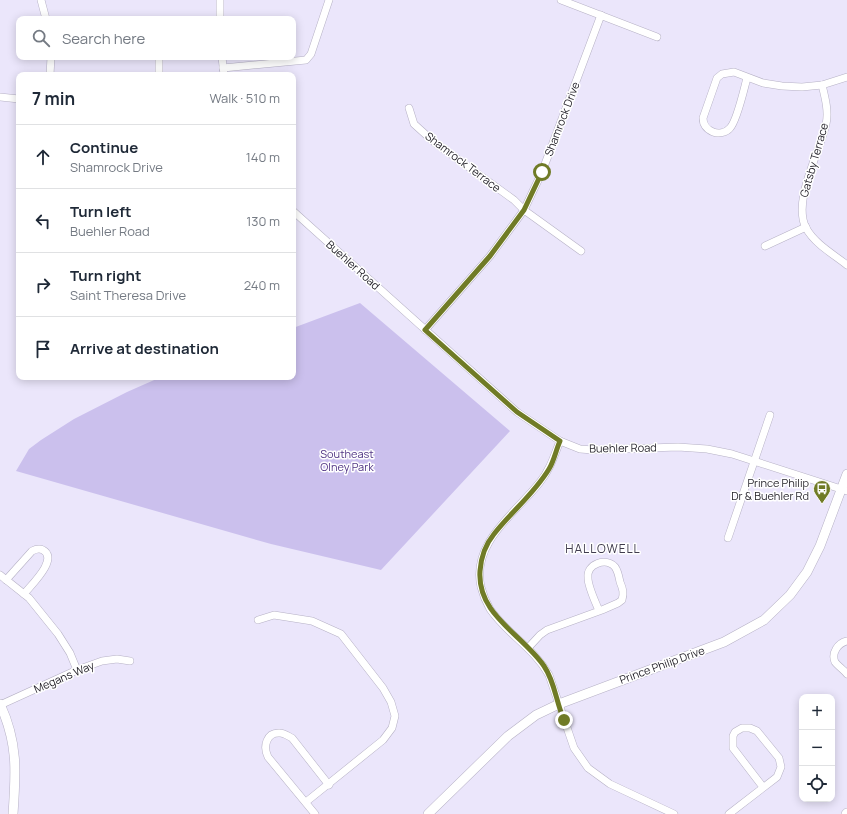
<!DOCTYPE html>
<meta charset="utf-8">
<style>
:root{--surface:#fff;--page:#f2f2f3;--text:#1f2937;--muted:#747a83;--line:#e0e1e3}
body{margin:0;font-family:Manrope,sans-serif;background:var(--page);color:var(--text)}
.controls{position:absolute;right:12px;bottom:12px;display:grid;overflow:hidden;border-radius:8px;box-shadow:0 2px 10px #0003}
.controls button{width:36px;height:36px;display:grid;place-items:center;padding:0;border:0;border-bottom:1px solid var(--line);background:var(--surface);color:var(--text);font:20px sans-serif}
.stop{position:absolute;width:12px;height:12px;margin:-9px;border:3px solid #707b26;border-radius:50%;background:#fff}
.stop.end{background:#707b26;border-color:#fff;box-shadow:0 1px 4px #0008}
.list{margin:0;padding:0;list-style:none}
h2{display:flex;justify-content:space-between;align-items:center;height:52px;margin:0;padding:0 16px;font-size:17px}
h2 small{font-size:13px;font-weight:400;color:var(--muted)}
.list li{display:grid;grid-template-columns:26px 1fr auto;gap:12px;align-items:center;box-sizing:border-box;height:64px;padding:0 16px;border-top:1px solid var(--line)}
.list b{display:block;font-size:15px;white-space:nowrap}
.list p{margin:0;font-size:13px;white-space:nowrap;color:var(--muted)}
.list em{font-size:13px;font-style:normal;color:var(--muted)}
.icon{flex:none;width:22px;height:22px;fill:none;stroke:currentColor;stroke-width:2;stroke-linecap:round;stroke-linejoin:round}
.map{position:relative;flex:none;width:847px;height:814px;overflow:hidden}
.search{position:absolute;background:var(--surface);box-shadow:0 2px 10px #0003;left:16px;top:16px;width:280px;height:44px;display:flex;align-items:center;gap:10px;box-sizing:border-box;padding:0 14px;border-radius:8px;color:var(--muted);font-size:15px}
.panel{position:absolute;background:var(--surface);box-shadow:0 2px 10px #0003;left:16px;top:72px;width:280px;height:308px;border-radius:8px}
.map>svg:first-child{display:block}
.green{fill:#cbc0ed}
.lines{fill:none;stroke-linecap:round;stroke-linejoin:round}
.minor-casing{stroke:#b6b1c5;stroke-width:8}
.tertiary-casing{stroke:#b6b1c5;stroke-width:10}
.minor{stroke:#fff;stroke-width:7}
.tertiary{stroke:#fff;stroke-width:9}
.route{stroke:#707b26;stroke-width:5}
.labels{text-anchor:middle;stroke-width:3;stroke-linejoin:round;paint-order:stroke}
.street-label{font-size:11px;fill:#211f27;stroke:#fff}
.park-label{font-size:11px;fill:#503484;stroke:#fff}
.poi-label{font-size:11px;fill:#211f27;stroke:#fff;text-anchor:end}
.neighbourhood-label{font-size:12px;letter-spacing:1px;fill:#403c4d;stroke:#fff}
</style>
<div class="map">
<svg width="847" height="814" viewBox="0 0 847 814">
<rect width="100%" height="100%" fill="#ebe6fb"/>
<polygon class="green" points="360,303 510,431 381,570 271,544 16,471 29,449 41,440 74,419 127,392 161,377 293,377 293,328"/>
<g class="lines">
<defs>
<g id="minor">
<polyline points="41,0 46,19"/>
<polyline points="220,0 220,19"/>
<polyline points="561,0 657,37"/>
<polyline points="159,57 159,75"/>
<polyline points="222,57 224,75"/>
<polyline points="223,68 306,60 311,54 329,0"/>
<polyline points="50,75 51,57"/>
<path d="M747,78C744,89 737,121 730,128C726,133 718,134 713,132C706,129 703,125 703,118L717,78L722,74L734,72L763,83L782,86L802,87L822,85L847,77"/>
<path d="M822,85C825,97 829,112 826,124C820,152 792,201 806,228C815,244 833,254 847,265"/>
<polyline points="0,97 19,99"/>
<polyline points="409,108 414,124 434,142 514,200 524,210 581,251"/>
<polyline points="293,211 517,412 560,441 580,449 593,450 678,447 707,449 732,454 847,491"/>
<polyline points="765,246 806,227"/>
<polyline points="425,330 490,256 524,210 542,172 601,15"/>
<path d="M560,441C554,456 550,470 540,482C516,513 471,542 481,587C483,595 486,602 490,609C507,634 534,648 549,675L574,748L588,768L610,784L674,814"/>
<polyline points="728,538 770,415"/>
<polyline points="0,575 29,598 58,634 70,653 77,670"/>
<path d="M6,580L32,551C36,549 39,548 43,550C59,559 31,585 24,594"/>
<polyline points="258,620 274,615 312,621 341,634 383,688 391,702 395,716 392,728 383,740 306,802"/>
<path d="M847,641C838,643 831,653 835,662C838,666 844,670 847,674"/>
<path d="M528,648L540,635L547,630L602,610L618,603L622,600C624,593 623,589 620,582C619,577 618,571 615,567C606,557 586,564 588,578C588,587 596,603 599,611"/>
<polyline points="0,705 77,670 102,661 117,659 130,661"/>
<path d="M315,814L268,757C263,747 266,732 280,733C284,733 288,736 292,738L329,785"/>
<polyline points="729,814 777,777 781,767 779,758 757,731 750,728 742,728 735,732 733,736 733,748 763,787"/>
</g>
<g id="tertiary">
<path d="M0,704C18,743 16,772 13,814"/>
<polyline points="428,814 508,736 536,715 559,704 724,642 764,620 790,595 807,572 820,546 847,474"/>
<polyline points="846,814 847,813"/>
</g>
</defs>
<use href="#minor" class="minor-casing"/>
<use href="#tertiary" class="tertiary-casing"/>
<use href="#minor" class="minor"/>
<use href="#tertiary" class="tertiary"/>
</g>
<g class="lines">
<path class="route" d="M542,172L524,210L490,256L425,330L517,412L560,441C556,450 554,461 549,469C534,494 511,512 494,534C485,545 481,557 480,571C477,615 522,634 544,666C555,682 556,702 564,720"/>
</g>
<defs>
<symbol id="bus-pin" viewBox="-11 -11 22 30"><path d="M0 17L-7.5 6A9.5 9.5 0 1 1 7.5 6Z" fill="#707b26" stroke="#fff"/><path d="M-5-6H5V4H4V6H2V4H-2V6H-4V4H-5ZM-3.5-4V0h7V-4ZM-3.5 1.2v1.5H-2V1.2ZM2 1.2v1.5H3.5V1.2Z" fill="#fff"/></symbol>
</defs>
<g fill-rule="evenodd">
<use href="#bus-pin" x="812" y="479" width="20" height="27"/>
</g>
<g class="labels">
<g class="street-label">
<text transform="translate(562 119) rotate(-69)" y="4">Shamrock Drive</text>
<text transform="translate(814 160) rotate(-74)" y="4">Gatsby Terrace</text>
<text transform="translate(463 162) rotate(37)" y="4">Shamrock Terrace</text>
<text transform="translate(353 265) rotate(42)" y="4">Buehler Road</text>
<text transform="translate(623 448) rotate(-1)" y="4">Buehler Road</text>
<text transform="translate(662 665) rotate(-20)" y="4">Prince Philip Drive</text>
<text transform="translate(64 677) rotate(-23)" y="4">Megans Way</text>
</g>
<g class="park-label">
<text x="347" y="458">Southeast<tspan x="347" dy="13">Olney Park</tspan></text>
</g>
<g class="poi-label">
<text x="809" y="487">Prince Philip<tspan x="809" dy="13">Dr &amp; Buehler Rd</tspan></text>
</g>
<g class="neighbourhood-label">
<text x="603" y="553">HALLOWELL</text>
</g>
</g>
</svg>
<div class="controls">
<button>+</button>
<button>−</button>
<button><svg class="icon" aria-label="locate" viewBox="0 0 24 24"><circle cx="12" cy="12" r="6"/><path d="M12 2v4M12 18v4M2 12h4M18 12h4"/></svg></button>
</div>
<div class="stop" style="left:542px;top:172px"></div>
<div class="stop end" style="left:564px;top:720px"></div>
<div class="search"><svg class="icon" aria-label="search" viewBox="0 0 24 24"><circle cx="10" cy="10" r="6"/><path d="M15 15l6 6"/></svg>Search here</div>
<section class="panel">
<h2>7 min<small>Walk · 510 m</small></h2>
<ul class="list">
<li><svg class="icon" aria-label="ahead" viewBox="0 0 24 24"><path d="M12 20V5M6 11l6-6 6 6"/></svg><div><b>Continue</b><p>Shamrock Drive</p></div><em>140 m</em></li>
<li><svg class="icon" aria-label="left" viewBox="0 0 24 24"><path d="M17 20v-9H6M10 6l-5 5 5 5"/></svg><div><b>Turn left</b><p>Buehler Road</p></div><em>130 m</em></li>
<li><svg class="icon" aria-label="right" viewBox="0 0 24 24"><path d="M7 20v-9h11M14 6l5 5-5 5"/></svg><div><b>Turn right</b><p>Saint Theresa Drive</p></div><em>240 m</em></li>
<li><svg class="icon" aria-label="arrive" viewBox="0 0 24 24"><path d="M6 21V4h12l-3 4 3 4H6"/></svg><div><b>Arrive at destination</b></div></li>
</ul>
</section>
</div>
